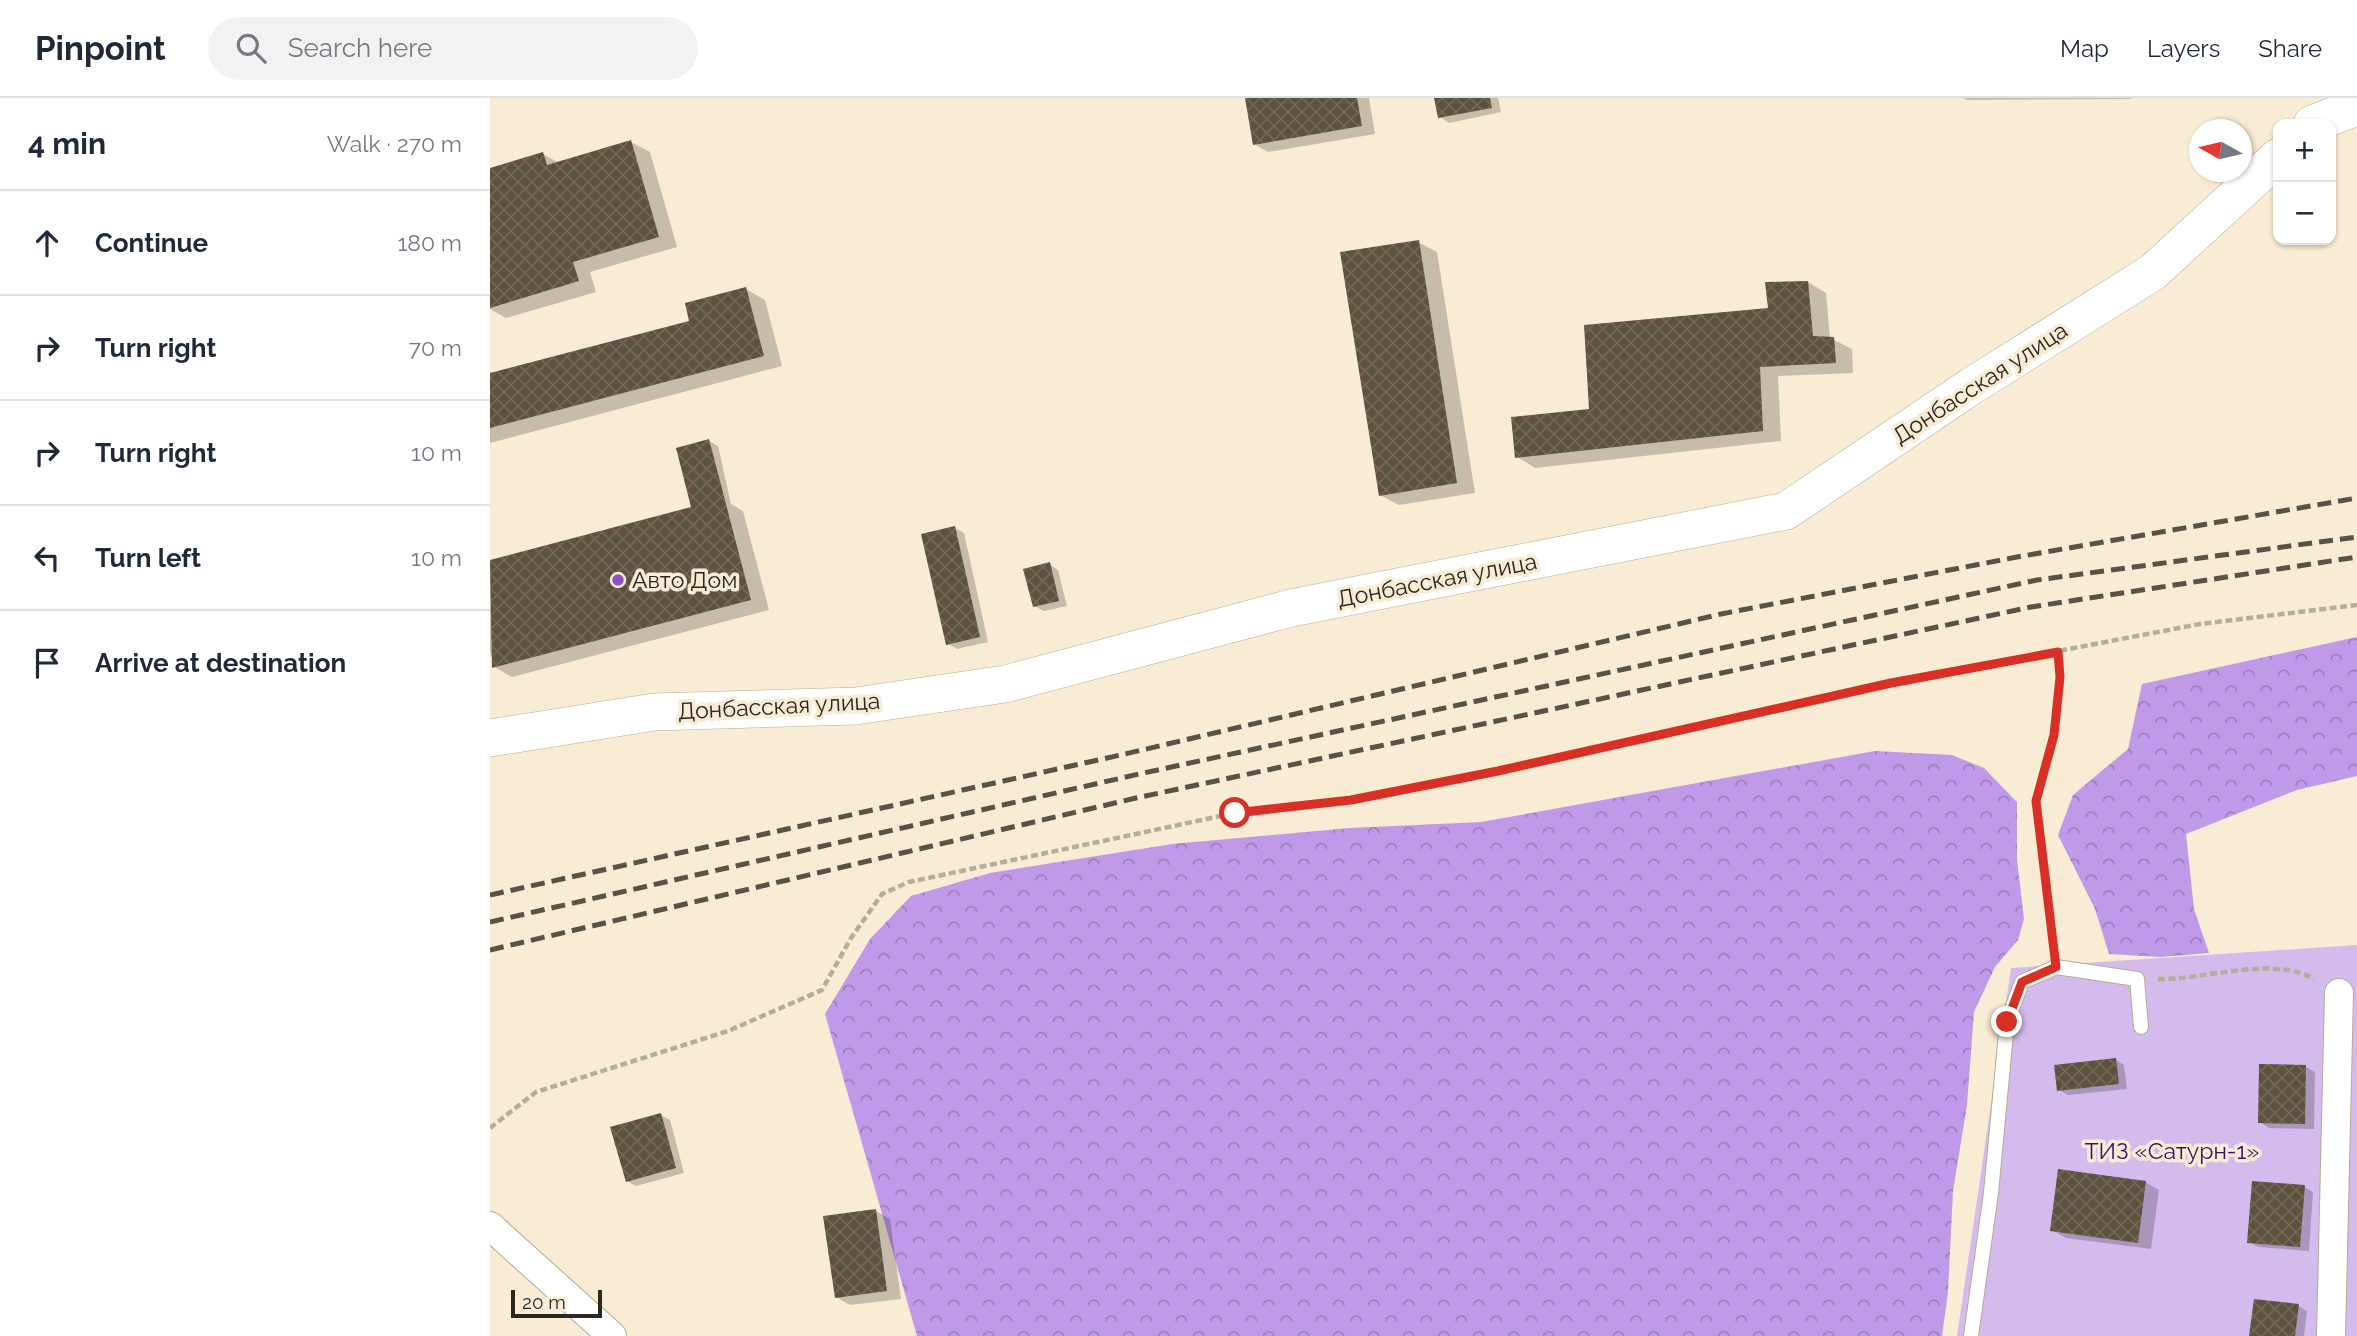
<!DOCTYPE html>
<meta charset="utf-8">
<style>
:root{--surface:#fff;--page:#f2f2f3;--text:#1f2937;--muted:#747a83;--line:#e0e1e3}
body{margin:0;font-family:Raleway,sans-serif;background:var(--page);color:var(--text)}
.controls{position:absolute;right:21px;top:21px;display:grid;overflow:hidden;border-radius:14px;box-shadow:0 2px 5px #0004}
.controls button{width:63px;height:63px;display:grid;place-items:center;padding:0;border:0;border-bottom:2px solid var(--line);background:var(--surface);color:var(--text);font:35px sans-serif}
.compass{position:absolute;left:1699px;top:21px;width:63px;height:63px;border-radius:50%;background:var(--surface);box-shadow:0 2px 5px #0004;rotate:278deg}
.scale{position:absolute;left:21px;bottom:18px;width:91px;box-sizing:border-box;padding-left:7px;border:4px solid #2c281f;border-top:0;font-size:19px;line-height:24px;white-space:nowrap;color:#2c281f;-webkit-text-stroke:5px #f8ecd4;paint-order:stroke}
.stop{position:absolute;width:21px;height:21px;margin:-16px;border:5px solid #d93025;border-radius:50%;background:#fff}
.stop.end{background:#d93025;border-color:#fff;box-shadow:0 2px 7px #0008}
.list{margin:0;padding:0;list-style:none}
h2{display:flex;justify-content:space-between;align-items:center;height:91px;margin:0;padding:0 28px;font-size:30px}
h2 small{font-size:23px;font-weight:400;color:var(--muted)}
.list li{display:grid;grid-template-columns:46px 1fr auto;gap:21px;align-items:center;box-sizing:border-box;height:105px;padding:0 28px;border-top:2px solid var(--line)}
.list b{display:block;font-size:26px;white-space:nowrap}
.list em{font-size:23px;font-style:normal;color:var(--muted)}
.icon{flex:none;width:38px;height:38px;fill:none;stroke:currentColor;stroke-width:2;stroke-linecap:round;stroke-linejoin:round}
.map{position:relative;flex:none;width:1867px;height:1238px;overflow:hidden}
header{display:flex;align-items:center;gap:42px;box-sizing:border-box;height:98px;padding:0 35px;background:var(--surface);border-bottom:2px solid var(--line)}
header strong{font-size:33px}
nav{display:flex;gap:38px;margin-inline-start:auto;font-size:24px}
.search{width:490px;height:63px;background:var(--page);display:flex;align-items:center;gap:18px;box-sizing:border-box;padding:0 24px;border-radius:38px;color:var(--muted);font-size:26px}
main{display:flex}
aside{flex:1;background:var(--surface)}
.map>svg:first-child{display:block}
.forest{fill:url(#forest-crowns)}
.garden{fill:#d3bced}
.shadow{fill:#0003}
.building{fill:url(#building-cross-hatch)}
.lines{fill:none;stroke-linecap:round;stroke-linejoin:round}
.service-casing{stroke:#b6aa93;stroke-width:16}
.minor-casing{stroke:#b6aa93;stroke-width:30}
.tertiary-casing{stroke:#b6aa93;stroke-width:38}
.path{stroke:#b5ac99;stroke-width:4.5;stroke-dasharray:7 3.5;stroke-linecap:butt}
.service{stroke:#fff;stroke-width:14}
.minor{stroke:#fff;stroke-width:28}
.tertiary{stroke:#fff;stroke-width:37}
.rail{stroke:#595347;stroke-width:5;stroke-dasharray:14 7;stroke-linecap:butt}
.route{stroke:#d93025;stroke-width:9}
.poi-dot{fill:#9050c6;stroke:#f8ecd4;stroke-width:2.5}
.labels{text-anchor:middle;stroke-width:7;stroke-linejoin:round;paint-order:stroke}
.street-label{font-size:23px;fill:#2c281f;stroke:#f8ecd4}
.poi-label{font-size:23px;fill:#2c281f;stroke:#f8ecd4;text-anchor:start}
.park-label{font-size:23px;fill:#440c69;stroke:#f8ecd4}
</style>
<header>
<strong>Pinpoint</strong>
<div class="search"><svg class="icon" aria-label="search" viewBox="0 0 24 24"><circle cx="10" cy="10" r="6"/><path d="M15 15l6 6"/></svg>Search here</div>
<nav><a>Map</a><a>Layers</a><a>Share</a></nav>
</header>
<main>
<aside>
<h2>4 min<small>Walk · 270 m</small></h2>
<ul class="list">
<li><svg class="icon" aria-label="ahead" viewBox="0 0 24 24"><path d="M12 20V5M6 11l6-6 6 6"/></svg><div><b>Continue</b></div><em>180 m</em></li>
<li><svg class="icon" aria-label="right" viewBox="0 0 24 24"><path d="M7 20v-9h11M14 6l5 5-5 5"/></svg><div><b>Turn right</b></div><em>70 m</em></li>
<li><svg class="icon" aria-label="right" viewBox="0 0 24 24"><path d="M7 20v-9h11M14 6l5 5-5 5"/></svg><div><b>Turn right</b></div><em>10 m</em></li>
<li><svg class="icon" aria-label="left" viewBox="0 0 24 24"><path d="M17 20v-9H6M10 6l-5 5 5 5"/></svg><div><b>Turn left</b></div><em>10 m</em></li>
<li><svg class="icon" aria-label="arrive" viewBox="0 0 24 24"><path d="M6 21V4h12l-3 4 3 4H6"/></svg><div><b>Arrive at destination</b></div></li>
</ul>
</aside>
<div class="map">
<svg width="1867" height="1238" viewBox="0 0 1867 1238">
<defs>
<pattern id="forest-crowns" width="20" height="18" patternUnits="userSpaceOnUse" patternTransform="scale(1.75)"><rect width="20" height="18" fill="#c09ae8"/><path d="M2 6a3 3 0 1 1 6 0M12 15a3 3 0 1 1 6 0" fill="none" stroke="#9c7ebb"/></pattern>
<pattern id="building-cross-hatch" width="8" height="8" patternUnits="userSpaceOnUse" patternTransform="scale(1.75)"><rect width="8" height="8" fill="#5c523d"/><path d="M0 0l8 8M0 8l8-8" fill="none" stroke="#706856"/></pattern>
</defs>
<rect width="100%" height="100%" fill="#f8ecd4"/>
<g class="forest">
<polygon points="1867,539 1867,678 1807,692 1696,736 1704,811 1719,855 1670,859 1619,856 1605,811 1568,737 1583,697 1638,651 1652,586"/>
<polygon points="1385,653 1462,657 1494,670 1527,704 1527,762 1534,821 1528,842 1505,869 1484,914 1477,1007 1463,1093 1458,1194 1452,1238 427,1238 335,916 380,841 421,798 500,775 682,746 860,730 991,724"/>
</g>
<polygon class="garden" points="1867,847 1867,1238 1467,1238 1521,870"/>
<g class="shadow">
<polygon points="756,0 879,0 885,36 778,54 764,46"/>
<polygon points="946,0 1008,0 1011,14 959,25 950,19"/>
<polygon points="1473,0 1641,0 1641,1 1477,2"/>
<polygon points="141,44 160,54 187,149 100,174 106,194 16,220 0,211 0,72 53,56 69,65"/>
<polygon points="928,144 947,154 985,395 909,407 890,397"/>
<polygon points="1318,184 1336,195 1340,240 1362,251 1363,275 1288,278 1291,343 1045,370 1027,359 1101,313 1280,211"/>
<polygon points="256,191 275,202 292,268 0,345 0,276 201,224"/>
<polygon points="219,343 228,348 241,406 253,413 279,512 22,579 4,569 0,553 0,463 206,409"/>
<polygon points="465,430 474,435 498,544 467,551 458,546"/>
<polygon points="559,466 568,472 577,508 554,513 544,508"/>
<polygon points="1625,962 1634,967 1637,991 1578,997 1569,992"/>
<polygon points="1816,969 1825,974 1824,1031 1779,1030 1770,1024"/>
<polygon points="170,1017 180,1022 194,1075 146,1088 137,1083"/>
<polygon points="1655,1084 1669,1092 1661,1151 1576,1140 1562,1132"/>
<polygon points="1814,1089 1823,1094 1819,1153 1768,1149 1759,1144"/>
<polygon points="386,1113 400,1121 411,1201 360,1207 346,1199"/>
<polygon points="1808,1208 1817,1213 1814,1238 1761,1238"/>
</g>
<g class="building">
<polygon points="755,0 867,0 872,28 763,47"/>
<polygon points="944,0 1000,0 1002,10 948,20"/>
<polygon points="141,42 169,139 83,164 89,183 0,210 0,70 53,54 57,67"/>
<polygon points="929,142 967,385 889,398 850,154"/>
<polygon points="1318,183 1323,238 1344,239 1346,265 1270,269 1273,333 1025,360 1021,319 1099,311 1094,227 1278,210 1275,184"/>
<polygon points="256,189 274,258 0,330 0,275 199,223 195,205"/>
<polygon points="219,341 261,502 2,570 0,462 201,409 186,350"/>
<polygon points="465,428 490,539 456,547 431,436"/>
<polygon points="560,464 569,503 543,509 533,471"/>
<polygon points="1626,960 1629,986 1567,993 1564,967"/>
<polygon points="1769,966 1816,967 1815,1026 1768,1025"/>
<polygon points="171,1015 186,1070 136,1084 120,1029"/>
<polygon points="1568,1071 1656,1083 1648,1145 1560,1133"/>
<polygon points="1762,1083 1815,1087 1810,1149 1757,1145"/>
<polygon points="386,1111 397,1193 345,1200 333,1118"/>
<polygon points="1764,1201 1809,1206 1805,1238 1759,1238"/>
</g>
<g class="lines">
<defs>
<polyline id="service" points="1481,1238 1501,1095 1517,924 1532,884 1566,869 1647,881 1651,929"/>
<g id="minor">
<polyline points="0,1128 122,1238"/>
<polyline points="1841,1238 1849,895"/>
</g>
<g id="tertiary">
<polyline points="1822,26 1867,9"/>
<polyline points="0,640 164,614 366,608 515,586 801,510 1296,413 1480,289 1663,174 1788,59"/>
</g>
</defs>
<use href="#service" class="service-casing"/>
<use href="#minor" class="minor-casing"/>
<use href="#tertiary" class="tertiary-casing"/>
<g class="path">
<polyline points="1563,848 1546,703 1564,637 1570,579 1568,554"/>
<path d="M1668,881C1715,882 1782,857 1824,881"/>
<polyline points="0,1030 46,994 238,933 332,892 361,840 392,796 419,784 745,715 861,702 1008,673 1400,585 1710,526 1867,507"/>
</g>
<use href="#service" class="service"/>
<use href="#minor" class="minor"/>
<use href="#tertiary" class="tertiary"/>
<g class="rail">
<polyline points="0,797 635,656 1231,516 1527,459 1867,400"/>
<polyline points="0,824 649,676 1547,482 1867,439"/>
<polyline points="0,852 646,700 1541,509 1867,459"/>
</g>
</g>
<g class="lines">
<polyline class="route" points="745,715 861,702 1008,673 1401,585 1568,554 1570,579 1564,637 1546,703 1566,869 1532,884 1517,924"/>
</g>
<circle class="poi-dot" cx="128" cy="482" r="7"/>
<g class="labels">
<g class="street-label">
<text transform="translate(1490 285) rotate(-33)" y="8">Донбасская улица</text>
<text transform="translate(947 482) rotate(-11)" y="8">Донбасская улица</text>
<text transform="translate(289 608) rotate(-3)" y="8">Донбасская улица</text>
</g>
<g class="poi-label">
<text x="142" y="490">Авто Дом</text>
</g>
<g class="park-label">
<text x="1682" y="1061">ТИЗ «Сатурн-1»</text>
</g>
</g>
</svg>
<div class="controls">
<button>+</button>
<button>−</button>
</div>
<svg class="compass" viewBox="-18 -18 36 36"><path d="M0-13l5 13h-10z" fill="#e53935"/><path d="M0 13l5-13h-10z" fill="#747a83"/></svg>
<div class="scale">20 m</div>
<div class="stop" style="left:745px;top:715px"></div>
<div class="stop end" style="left:1517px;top:924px"></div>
</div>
</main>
